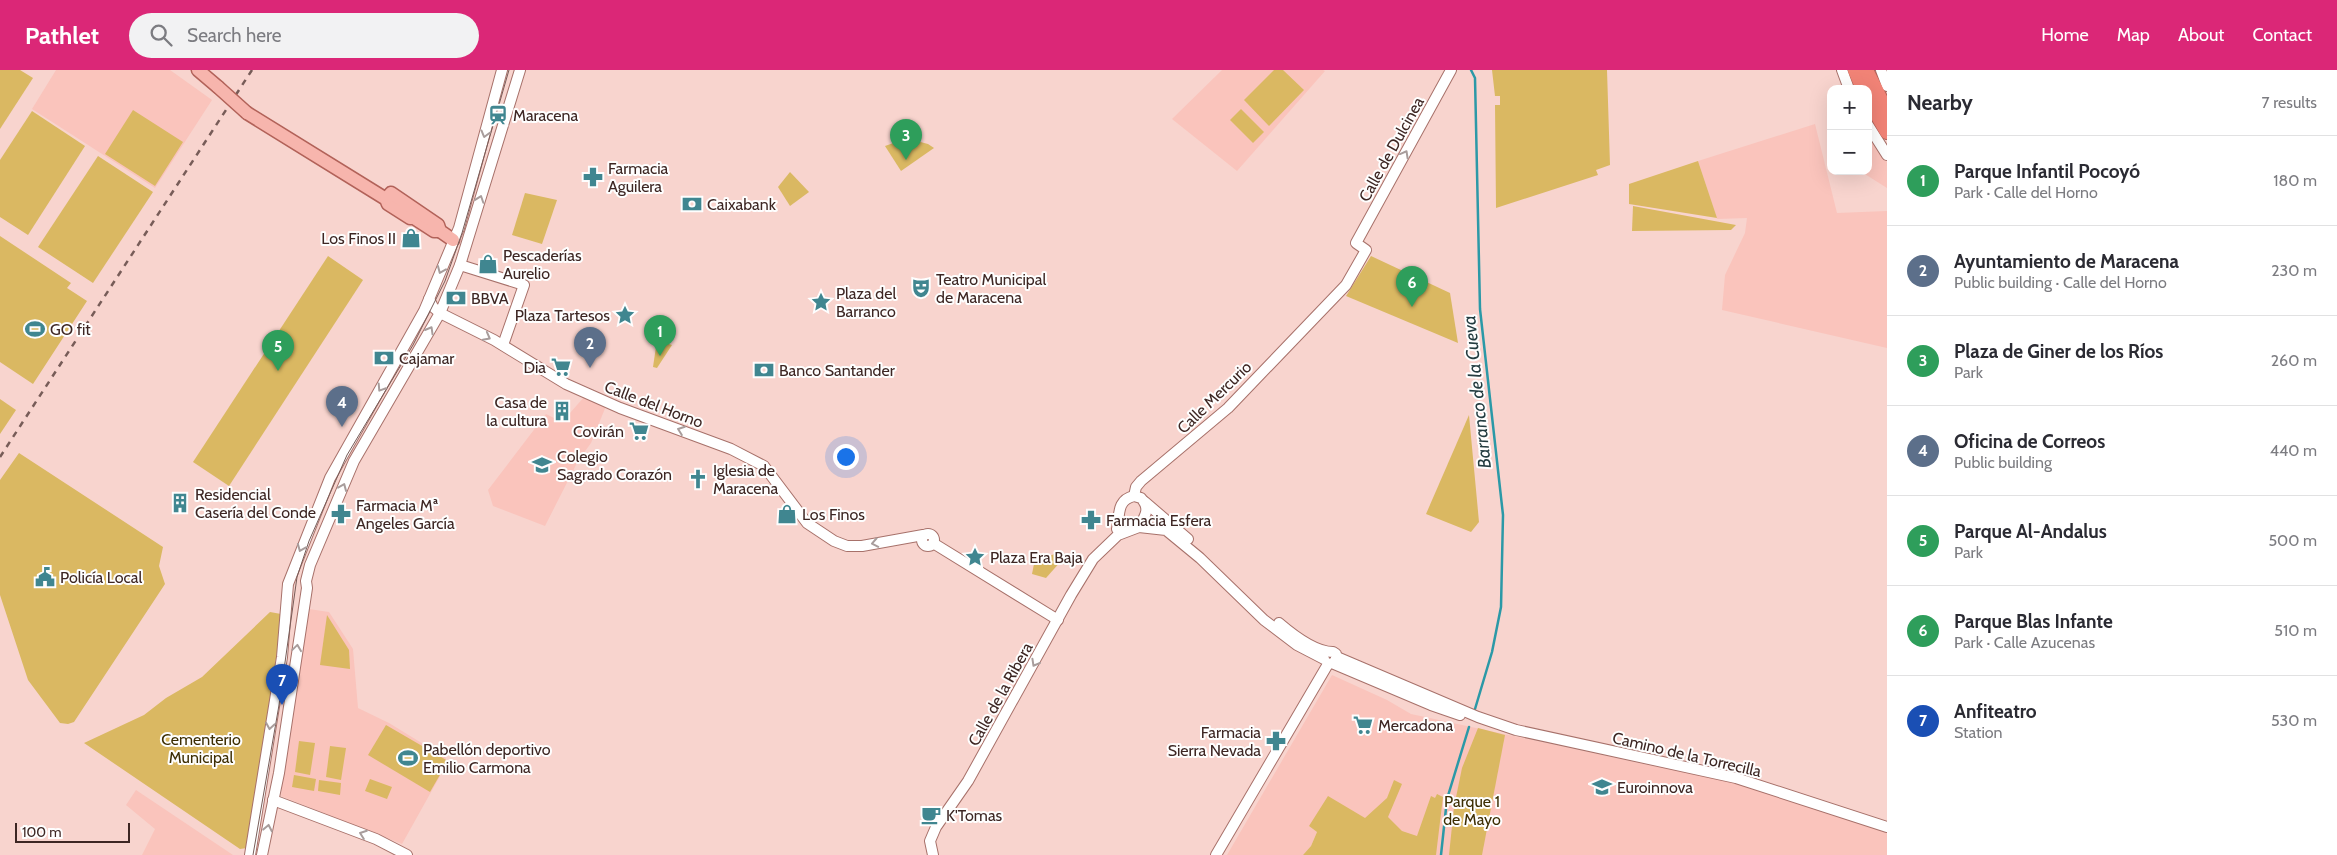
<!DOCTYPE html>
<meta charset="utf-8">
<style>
:root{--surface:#fff;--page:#f2f2f3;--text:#2b2b33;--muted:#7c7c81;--line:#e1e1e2;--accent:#db2777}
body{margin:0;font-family:Cabin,sans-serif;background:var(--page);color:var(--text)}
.controls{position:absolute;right:15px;top:15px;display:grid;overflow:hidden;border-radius:10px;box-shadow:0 5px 20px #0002}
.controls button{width:45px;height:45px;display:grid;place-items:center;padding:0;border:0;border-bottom:1px solid var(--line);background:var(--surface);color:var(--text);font:25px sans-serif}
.scale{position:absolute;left:15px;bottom:12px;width:115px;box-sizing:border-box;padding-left:5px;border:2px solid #3d2623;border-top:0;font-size:14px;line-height:18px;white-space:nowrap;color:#3d2623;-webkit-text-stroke:4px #fefefe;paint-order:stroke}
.you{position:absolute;left:845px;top:386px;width:18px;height:18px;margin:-12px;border:4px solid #fff;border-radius:50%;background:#1a73e8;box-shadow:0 0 0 8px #1a73e833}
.badge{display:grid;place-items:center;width:32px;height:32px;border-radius:50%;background:var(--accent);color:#fff;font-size:16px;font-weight:700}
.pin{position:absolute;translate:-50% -41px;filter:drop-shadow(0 1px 2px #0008)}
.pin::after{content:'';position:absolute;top:26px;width:18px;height:15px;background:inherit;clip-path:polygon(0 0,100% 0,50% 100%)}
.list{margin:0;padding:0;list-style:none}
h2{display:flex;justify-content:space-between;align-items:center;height:65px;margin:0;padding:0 20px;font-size:21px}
h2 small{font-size:16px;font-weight:400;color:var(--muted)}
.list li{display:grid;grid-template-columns:32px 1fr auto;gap:15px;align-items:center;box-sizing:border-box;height:90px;padding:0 20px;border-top:1px solid var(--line)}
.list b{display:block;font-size:19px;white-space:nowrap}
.list p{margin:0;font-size:16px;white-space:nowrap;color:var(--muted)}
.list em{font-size:16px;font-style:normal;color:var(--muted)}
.icon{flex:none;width:28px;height:28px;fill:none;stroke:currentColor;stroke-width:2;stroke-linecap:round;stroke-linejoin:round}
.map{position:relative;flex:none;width:1887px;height:785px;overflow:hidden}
header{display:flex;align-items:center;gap:30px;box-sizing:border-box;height:70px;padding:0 25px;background:var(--accent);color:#fff}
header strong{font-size:24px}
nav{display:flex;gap:28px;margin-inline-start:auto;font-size:18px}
.search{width:350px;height:45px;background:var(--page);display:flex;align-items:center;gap:12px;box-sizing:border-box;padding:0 18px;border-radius:28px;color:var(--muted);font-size:19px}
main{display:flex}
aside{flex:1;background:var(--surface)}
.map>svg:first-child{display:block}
.built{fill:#fac4bc}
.green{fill:#dab862}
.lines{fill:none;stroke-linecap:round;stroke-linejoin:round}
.stream{stroke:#2b99a7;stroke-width:2.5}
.minor-casing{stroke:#a7716a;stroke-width:12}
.major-casing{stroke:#b26259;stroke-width:15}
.highway-casing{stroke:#b26259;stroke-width:16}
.minor{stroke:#fff;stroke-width:10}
.major{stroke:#f7b5ad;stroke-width:12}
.highway{stroke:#f18376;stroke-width:14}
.tram{stroke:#775c58;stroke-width:1}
.rail{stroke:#775c58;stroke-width:2.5;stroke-dasharray:6 6;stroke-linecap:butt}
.major-bridge-casing{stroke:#b26259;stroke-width:15;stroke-linecap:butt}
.major-bridge{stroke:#f7b5ad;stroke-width:12}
.oneway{stroke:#a89d9c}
.labels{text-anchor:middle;stroke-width:4;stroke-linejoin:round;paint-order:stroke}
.poi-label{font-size:16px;fill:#3d2623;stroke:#fefefe;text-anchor:start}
.street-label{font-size:16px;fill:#3d2623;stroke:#fefefe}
.park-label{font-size:16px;fill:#3d2e03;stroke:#fefefe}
.water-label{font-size:18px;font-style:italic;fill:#243c40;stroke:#fefefe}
</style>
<header>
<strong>Pathlet</strong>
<div class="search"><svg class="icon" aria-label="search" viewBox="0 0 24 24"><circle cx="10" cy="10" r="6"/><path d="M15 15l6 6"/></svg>Search here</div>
<nav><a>Home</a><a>Map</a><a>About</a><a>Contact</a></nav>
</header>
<main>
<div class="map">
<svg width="1887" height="785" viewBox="0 0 1887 785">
<rect width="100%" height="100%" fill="#f8d4ce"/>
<g class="built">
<polygon points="56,0 170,0 212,30 155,118 32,39"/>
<polygon points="1222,0 1323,0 1325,1 1237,101 1172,49"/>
<polygon points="1815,54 1837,143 1887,141 1887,278 1722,240 1725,205 1745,163 1747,148 1717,149 1698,91"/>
<polygon points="1868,63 1887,92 1887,118 1860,101 1868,101"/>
<polygon points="585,326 606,336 591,373 578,391 545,456 493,436 488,420 546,344 562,352"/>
<polygon points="309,539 329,542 353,579 358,638 389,653 446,688 437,704 440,706 402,774 281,726 289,654 301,597 298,596"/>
<polygon points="1332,605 1387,630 1411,644 1648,695 1736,711 1887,763 1887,785 1428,785 1309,756 1317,762 1311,776 1303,785 1227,785"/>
<polygon points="136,720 233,785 142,785 155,759 126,735"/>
</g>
<g class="green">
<polygon points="0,0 20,0 33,8 0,59"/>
<polygon points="1274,0 1283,0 1304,20 1269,56 1244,30"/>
<polygon points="1492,0 1607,0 1610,95 1596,100 1598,105 1496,138 1495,35 1500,35 1500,26 1495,26"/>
<polygon points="1241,39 1264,62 1253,73 1230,50"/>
<polygon points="133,40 183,72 155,116 105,84"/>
<polygon points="32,41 85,76 28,165 0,147 0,90"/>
<polygon points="913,70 928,74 934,78 901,101 885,76 899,71"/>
<polygon points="98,86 153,122 93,213 38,177"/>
<polygon points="1698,91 1717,148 1629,134 1629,114"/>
<polygon points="790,102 809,122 790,136 778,117"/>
<polygon points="525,123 557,130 542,174 512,165"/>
<polygon points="1633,136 1736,155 1731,160 1632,161"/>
<polygon points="0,166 71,213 67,218 87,231 33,314 0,292"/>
<polygon points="328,186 363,210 229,416 193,392"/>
<polygon points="1371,186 1450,223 1458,273 1346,226"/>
<polygon points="657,270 672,275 657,298 653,297"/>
<polygon points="0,329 16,340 0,364"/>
<polygon points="1469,345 1479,452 1471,462 1426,444"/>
<polygon points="19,383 163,477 159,496 165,514 74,652 68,654 60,653 28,610 0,525 0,410"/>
<polygon points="1056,483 1062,490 1046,508 1032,504 1034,494"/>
<polygon points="270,542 281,544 279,569 247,778 240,779 84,673 144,645 166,628 202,607"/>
<polygon points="327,545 349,580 350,599 320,595"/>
<polygon points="386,655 448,691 430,722 368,685"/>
<polygon points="1478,658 1505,665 1482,785 1449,785 1454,737 1462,698"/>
<polygon points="299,671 315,673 310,705 295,702"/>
<polygon points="330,676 346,678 341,710 326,707"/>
<polygon points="294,705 316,709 314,721 292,717"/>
<polygon points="370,709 392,717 387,729 365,721"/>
<polygon points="319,710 341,713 340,725 318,721"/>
<polygon points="1394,710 1402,714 1388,747 1402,761 1417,766 1431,726 1435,728 1437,724 1443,727 1436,785 1303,785 1311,776 1317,762 1309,756 1328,726 1365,748 1387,728"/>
</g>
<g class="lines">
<g class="stream">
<polyline points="1471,0 1475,8 1480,239 1503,445 1501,537 1492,582 1475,639"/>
<polyline points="1441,785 1447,729 1469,657"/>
</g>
<defs>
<g id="minor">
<polyline points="1842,0 1849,19"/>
<polyline points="1881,0 1887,16"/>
<polyline points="1868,55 1887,85"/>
<polyline points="460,195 524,215 503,275"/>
<polyline points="429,229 433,237 440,243 494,270 566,314 620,338 731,379 764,396 807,453 834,471 847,476 862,476 923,465"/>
<polyline points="1134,426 1136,417 1141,411 1228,338 1346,215 1366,180 1356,173 1451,0"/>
<polyline points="1145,432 1188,469"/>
<path d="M1117,459C1120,446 1116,430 1134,426L1141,428C1151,439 1145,446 1139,457"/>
<circle cx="928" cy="470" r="6"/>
<polyline points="933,473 1058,550"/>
<path d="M1279,553C1293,565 1315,582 1333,582L1336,584V592L1328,594"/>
<polyline points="1337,587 1478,647 1516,660 1736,708 1887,757"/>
<polyline points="1334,594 1431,635 1460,645"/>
<polyline points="273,730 376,769 407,785"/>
<polyline points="250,785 282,587 288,514 330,408 424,241 459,158 502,0"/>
<polyline points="262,785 279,703 307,518 306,511 310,495 354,391 440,243 460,195 520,0"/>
<polyline points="933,785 930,771 936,757 968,711 1071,525 1093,489 1118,465 1139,457 1166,460 1200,488 1264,550 1297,575 1324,589"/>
<polyline points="1216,785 1328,594"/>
</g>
<g id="major">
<polyline points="198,0 218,17"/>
<polyline points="247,43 386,129 388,134 410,148 414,148 434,161 440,161"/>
<polyline points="386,129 391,123 438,155 440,161 453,170"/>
</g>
<g id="highway">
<polyline points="1855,0 1863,19"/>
<polyline points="1866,0 1887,42"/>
<polyline points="1868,29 1887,62"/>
</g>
</defs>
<use href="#minor" class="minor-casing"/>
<use href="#major" class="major-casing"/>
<use href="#highway" class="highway-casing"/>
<use href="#minor" class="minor"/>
<use href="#major" class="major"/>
<use href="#highway" class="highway"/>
<polyline class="tram" points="253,785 279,635 297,507 309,471 347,385 413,275 445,211 462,163 509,0"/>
<polyline class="rail" points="0,387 252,0"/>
<defs>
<polyline id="major-bridge" points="218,17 247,43"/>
</defs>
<use href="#major-bridge" class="major-bridge-casing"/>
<use href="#major-bridge" class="major-bridge"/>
</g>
<defs><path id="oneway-chevron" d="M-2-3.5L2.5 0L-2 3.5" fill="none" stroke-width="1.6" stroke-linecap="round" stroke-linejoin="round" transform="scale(1.25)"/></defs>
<g class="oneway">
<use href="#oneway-chevron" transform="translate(485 64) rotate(105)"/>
<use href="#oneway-chevron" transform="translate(1405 84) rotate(-61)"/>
<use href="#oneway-chevron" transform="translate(480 129) rotate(-71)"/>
<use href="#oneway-chevron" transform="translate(441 200) rotate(113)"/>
<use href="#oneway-chevron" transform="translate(430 260) rotate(-60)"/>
<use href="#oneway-chevron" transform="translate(487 267) rotate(28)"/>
<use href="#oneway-chevron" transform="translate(381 318) rotate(123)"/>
<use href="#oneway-chevron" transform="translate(681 360) rotate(-160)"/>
<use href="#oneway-chevron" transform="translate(343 417) rotate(-67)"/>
<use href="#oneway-chevron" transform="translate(875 473) rotate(169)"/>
<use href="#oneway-chevron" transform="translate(301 478) rotate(112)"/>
<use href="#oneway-chevron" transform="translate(297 578) rotate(-82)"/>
<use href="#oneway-chevron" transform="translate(1035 593) rotate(119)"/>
<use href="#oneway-chevron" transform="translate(270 656) rotate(99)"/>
<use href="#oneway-chevron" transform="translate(268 758) rotate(-79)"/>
<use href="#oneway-chevron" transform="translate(363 764) rotate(-160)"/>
</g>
<defs>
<symbol id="station-bare" viewBox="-9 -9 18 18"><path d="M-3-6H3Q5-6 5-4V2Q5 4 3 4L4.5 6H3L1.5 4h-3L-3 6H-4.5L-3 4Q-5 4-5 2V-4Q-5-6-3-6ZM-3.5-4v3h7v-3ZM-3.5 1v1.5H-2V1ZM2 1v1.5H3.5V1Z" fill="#408690" stroke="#fefefe" stroke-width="2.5" paint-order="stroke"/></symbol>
<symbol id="pharmacy-bare" viewBox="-9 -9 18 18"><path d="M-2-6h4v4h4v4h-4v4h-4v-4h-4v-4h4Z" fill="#408690" stroke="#fefefe" stroke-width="2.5" paint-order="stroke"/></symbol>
<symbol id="bank-bare" viewBox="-9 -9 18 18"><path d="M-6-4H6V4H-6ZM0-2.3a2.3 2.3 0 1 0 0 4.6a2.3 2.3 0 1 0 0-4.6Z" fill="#408690" stroke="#fefefe" stroke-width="2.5" paint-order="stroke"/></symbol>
<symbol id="shop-bare" viewBox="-9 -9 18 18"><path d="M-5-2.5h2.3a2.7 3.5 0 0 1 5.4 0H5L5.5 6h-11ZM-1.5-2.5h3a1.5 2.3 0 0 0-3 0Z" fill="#408690" stroke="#fefefe" stroke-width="2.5" paint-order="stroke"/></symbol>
<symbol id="theatre-bare" viewBox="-9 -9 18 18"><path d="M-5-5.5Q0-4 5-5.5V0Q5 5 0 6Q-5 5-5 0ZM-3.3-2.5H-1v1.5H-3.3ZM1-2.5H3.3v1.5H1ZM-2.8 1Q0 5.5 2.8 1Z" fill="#408690" stroke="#fefefe" stroke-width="2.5" paint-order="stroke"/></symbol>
<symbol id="sight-bare" viewBox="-9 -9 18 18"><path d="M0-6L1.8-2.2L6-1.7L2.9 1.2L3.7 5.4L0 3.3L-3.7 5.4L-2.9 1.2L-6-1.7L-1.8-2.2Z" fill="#408690" stroke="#fefefe" stroke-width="2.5" paint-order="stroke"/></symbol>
<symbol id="stadium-bare" viewBox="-9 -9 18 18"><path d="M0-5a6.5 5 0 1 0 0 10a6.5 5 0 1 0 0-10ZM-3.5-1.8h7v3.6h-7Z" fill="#408690" stroke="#fefefe" stroke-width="2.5" paint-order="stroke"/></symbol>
<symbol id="supermarket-bare" viewBox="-9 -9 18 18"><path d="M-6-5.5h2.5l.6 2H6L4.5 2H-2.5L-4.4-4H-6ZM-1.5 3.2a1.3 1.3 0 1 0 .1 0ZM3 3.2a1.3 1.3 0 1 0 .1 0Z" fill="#408690" stroke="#fefefe" stroke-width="2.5" paint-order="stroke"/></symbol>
<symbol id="building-bare" viewBox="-9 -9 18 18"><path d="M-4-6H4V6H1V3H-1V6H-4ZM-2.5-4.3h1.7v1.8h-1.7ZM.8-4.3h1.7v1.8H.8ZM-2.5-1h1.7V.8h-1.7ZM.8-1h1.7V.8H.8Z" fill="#408690" stroke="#fefefe" stroke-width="2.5" paint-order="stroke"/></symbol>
<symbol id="school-bare" viewBox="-9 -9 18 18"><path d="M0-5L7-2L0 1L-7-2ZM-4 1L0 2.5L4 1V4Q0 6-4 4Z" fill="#408690" stroke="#fefefe" stroke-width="2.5" paint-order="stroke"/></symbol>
<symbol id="church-bare" viewBox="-9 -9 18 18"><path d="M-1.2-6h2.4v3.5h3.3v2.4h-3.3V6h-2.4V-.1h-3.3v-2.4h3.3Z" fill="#408690" stroke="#fefefe" stroke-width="2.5" paint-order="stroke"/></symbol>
<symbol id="civic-bare" viewBox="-9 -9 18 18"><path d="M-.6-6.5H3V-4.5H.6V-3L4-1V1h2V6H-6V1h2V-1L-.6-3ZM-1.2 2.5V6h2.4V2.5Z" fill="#408690" stroke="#fefefe" stroke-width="2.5" paint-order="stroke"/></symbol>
<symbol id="university-bare" viewBox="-9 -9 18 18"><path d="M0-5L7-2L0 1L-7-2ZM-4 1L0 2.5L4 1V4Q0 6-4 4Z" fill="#408690" stroke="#fefefe" stroke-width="2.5" paint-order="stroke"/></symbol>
<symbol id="cafe-bare" viewBox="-9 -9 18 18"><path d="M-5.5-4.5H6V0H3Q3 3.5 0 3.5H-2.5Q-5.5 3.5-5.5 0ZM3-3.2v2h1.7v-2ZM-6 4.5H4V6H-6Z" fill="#408690" stroke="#fefefe" stroke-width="2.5" paint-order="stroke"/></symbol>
</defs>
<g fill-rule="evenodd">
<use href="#station-bare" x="484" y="31" width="28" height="28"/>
<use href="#pharmacy-bare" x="579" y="93" width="28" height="28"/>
<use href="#bank-bare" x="678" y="120" width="28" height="28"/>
<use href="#shop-bare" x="397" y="154" width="28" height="28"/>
<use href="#shop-bare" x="474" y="180" width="28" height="28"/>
<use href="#theatre-bare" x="907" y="204" width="28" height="28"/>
<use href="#bank-bare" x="442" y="214" width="28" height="28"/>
<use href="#sight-bare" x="807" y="218" width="28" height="28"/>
<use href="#sight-bare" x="611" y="231" width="28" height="28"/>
<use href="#stadium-bare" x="21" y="245" width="28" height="28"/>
<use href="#bank-bare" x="370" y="274" width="28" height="28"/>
<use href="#supermarket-bare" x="547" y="283" width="28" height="28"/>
<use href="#bank-bare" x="750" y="286" width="28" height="28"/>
<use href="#building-bare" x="548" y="327" width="28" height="28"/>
<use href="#supermarket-bare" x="625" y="347" width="28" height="28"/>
<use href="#school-bare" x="528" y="381" width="28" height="28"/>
<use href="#church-bare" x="684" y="395" width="28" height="28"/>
<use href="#building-bare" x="166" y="419" width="28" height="28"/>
<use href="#pharmacy-bare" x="327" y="430" width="28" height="28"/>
<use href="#shop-bare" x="773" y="430" width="28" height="28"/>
<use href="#pharmacy-bare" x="1077" y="436" width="28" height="28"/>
<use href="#sight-bare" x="961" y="473" width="28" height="28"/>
<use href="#civic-bare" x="31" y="493" width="28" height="28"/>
<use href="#supermarket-bare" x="1349" y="641" width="28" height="28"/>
<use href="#pharmacy-bare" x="1262" y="657" width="28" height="28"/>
<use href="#stadium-bare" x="394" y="674" width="28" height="28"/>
<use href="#university-bare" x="1588" y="703" width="28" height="28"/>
<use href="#cafe-bare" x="917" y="731" width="28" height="28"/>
</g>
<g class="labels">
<g class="poi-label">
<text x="513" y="51">Maracena</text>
<text x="608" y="104">Farmacia<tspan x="608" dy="18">Aguilera</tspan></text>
<text x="707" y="140">Caixabank</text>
<text x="396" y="174" text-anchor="end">Los Finos II</text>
<text x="503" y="191">Pescaderías<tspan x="503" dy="18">Aurelio</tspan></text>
<text x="936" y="215">Teatro Municipal<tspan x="936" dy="18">de Maracena</tspan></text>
<text x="836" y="229">Plaza del<tspan x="836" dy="18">Barranco</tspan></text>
<text x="471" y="234">BBVA</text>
<text x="610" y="251" text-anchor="end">Plaza Tartesos</text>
<text x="50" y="265">GO fit</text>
<text x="399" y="294">Cajamar</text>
<text x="546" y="303" text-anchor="end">Dia</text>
<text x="779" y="306">Banco Santander</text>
<text x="547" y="338" text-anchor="end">Casa de<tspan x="547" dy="18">la cultura</tspan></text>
<text x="624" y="367" text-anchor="end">Covirán</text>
<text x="557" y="392">Colegio<tspan x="557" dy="18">Sagrado Corazón</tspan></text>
<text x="713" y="406">Iglesia de<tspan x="713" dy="18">Maracena</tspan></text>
<text x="195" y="430">Residencial<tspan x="195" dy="18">Casería del Conde</tspan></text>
<text x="356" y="441">Farmacia Mª<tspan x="356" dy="18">Angeles García</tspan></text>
<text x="802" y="450">Los Finos</text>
<text x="1106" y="456">Farmacia Esfera</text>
<text x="990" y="493">Plaza Era Baja</text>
<text x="60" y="513">Policía Local</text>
<text x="1378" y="661">Mercadona</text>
<text x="1261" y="668" text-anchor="end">Farmacia<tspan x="1261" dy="18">Sierra Nevada</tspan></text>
<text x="423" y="685">Pabellón deportivo<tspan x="423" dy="18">Emilio Carmona</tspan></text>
<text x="1617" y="723">Euroinnova</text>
<text x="946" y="751">K'Tomas</text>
</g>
<g class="street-label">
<text transform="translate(1391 79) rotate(-61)" y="6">Calle de Dulcinea</text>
<text transform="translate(1214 327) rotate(-44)" y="6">Calle Mercurio</text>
<text transform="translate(654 334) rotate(21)" y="6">Calle del Horno</text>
<text transform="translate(1000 624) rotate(-61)" y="6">Calle de la Ribera</text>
<text transform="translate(1687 684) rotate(13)" y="6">Camino de la Torrecilla</text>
</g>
<g class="park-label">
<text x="201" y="675">Cementerio<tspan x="201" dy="18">Municipal</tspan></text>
<text x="1472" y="737">Parque 1<tspan x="1472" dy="18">de Mayo</tspan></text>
</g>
<g class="water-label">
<text transform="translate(1477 322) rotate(-96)" y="6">Barranco de la Cueva</text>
</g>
</g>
</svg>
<div class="controls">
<button>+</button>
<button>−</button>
</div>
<div class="scale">100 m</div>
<div class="you"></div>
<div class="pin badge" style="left:660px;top:286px;background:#2e9e5b">1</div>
<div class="pin badge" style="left:590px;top:298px;background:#5c6f8a">2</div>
<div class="pin badge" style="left:906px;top:90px;background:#2e9e5b">3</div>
<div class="pin badge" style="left:342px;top:357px;background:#5c6f8a">4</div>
<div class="pin badge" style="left:278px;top:301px;background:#2e9e5b">5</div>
<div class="pin badge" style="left:1412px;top:237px;background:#2e9e5b">6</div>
<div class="pin badge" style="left:282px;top:635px;background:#1a4fb4">7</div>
</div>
<aside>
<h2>Nearby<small>7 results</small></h2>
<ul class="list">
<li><span class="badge" style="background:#2e9e5b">1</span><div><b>Parque Infantil Pocoyó</b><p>Park · Calle del Horno</p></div><em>180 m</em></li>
<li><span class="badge" style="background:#5c6f8a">2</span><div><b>Ayuntamiento de Maracena</b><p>Public building · Calle del Horno</p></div><em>230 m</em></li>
<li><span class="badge" style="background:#2e9e5b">3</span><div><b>Plaza de Giner de los Ríos</b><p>Park</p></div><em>260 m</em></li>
<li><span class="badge" style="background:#5c6f8a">4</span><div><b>Oficina de Correos</b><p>Public building</p></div><em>440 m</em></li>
<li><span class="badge" style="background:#2e9e5b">5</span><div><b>Parque Al-Andalus</b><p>Park</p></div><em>500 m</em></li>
<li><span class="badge" style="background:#2e9e5b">6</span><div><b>Parque Blas Infante</b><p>Park · Calle Azucenas</p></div><em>510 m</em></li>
<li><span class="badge" style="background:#1a4fb4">7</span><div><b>Anfiteatro</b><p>Station</p></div><em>530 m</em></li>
</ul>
</aside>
</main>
